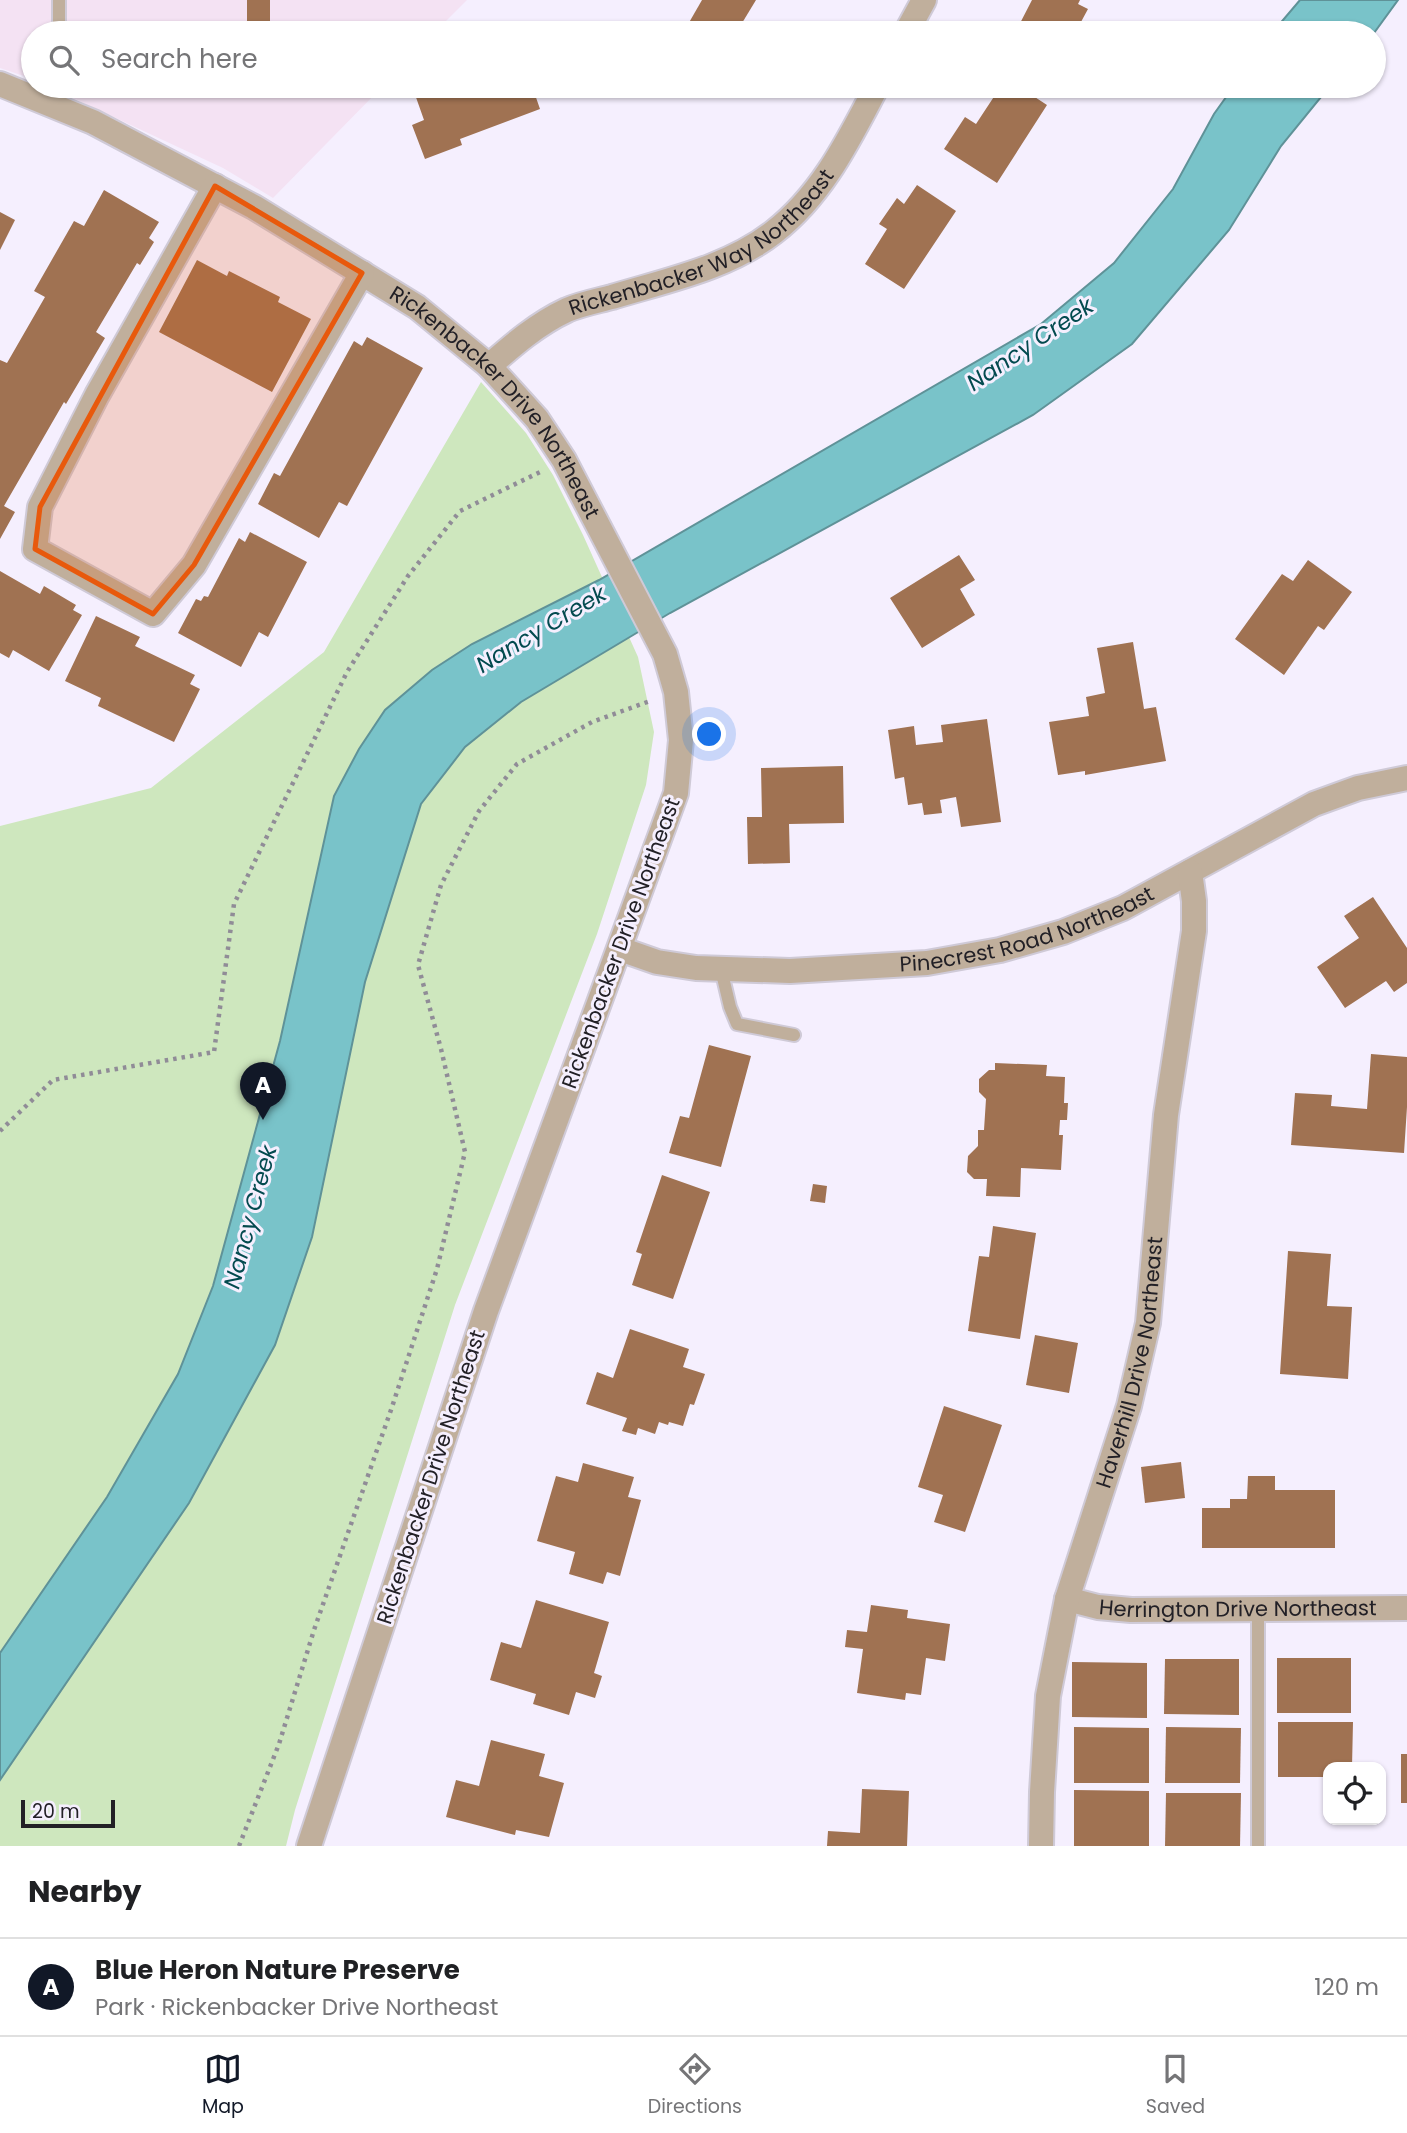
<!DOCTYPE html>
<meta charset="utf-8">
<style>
:root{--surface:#fff;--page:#f2f2f2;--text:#202124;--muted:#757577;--line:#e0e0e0;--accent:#111827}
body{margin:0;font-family:Poppins,sans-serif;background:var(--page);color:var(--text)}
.controls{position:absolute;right:21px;bottom:21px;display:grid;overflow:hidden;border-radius:14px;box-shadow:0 2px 5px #0004}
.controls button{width:63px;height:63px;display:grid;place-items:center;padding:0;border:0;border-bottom:2px solid var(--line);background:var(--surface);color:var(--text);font:35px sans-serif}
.scale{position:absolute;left:21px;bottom:18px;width:94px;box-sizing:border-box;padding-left:7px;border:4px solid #222026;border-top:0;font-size:19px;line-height:24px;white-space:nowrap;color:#222026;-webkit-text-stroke:5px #f5effe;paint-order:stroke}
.you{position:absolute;left:710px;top:735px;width:24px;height:24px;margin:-18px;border:5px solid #fff;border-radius:50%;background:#1a73e8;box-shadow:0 0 0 10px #1a73e833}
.badge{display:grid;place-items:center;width:46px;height:46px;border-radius:50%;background:var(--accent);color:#fff;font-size:23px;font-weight:700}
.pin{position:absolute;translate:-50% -58px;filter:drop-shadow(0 2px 4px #0008)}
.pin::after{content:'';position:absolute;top:37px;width:24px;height:21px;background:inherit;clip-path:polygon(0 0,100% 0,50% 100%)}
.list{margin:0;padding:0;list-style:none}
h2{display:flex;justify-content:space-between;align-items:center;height:91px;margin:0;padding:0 28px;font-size:30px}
h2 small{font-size:23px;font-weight:400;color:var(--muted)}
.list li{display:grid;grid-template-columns:46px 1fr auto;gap:21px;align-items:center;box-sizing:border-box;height:98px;padding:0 28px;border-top:2px solid var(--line)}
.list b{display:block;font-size:26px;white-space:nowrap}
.list p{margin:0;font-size:23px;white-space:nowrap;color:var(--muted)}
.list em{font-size:23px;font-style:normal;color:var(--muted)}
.icon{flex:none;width:38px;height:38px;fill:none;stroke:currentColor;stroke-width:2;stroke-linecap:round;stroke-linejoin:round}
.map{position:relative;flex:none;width:1407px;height:1846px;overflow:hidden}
.search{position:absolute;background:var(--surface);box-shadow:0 2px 5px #0004;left:21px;right:21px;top:21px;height:77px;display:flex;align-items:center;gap:18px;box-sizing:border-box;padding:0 24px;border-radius:38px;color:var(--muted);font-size:26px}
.sheet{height:189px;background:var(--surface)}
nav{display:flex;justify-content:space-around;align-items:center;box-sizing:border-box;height:98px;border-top:2px solid var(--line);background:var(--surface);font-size:19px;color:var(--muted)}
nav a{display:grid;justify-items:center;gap:4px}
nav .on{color:var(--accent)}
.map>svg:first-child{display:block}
.commercial{fill:#f4e2f3}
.green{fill:#cee7be}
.water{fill:#79c3c9;stroke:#5f9298;stroke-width:2}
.building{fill:#a07252}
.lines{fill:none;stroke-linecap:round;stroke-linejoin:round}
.lane-casing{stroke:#cfcad7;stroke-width:16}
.street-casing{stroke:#cfcad7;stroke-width:28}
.path{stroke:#908c97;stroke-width:4.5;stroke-dasharray:3.5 5;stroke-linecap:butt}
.lane{stroke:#c0af9c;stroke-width:12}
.street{stroke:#c0af9c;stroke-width:24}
.marked{fill:#e8590c;fill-opacity:0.2;stroke:#e8590c;stroke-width:5;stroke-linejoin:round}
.labels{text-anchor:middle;stroke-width:6;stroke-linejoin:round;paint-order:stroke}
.street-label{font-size:21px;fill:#222026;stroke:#f5effe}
.water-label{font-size:23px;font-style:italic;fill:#034a4f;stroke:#f5effe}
</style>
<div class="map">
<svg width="1407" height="1846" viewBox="0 0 1407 1846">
<rect width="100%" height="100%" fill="#f5effe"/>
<g class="commercial">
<polygon points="0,0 467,0 434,33 33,33 33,79 0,68"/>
<polygon points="47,86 383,86 273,198 223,168"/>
</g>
<polygon class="green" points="481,382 526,433 553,475 583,535 638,657 654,732 646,785 597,934 455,1305 295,1810 286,1846 0,1846 0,826 151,788 324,652"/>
<g class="water">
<polygon points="1300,0 1398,0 1374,33 1272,33"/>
<polygon points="1234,86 1330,86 1281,146 1229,230 1132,344 1033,415 670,613 521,702 465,747 421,804 365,982 312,1237 275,1345 189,1503 0,1780 0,1653 107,1497 178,1374 213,1286 280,1041 334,796 359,749 385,710 432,670 472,644 599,580 1041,324 1114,263 1173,189 1214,114"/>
</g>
<g class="building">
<rect x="247" y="0" width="23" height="25"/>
<polygon points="702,0 756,0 736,33 683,33"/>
<polygon points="1032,0 1080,0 1078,4 1088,9 1075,33 1015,33"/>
<polygon points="1211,23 1227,33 1204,33"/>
<polygon points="412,86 532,86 540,109 460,139 462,145 425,159 412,125 424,120"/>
<polygon points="1001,86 1018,86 1047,105 997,183 944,149 965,117 976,124"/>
<polygon points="917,185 956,211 904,289 865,264 887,229 879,224 897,198 904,204"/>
<polygon points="104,190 159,222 149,238 154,242 140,265 137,263 96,332 105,338 66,404 64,402 4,506 15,512 0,539 0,360 7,363 45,297 34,291 74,221 84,226"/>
<polygon points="0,212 15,220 0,250"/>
<polygon points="197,260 227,276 229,271 280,297 278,302 311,319 272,392 159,332"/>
<polygon points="367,337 423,368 347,506 339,502 319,538 258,504 274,473 280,476 354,341 362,346"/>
<polygon points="250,532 307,562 268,637 259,632 241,667 178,633 196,599 201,601 204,596 208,597 239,538 245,542"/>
<polygon points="959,555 975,580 960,589 975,615 922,648 890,598"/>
<polygon points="1308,560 1352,592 1324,630 1318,626 1284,675 1235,639 1282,574 1293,581"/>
<polygon points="0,571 40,594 44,586 76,605 73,610 82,615 49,671 13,650 9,658 0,653"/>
<polygon points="96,616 140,637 135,646 195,675 190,684 200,689 174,742 98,706 101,698 65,681"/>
<polygon points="1133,642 1144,709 1156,707 1166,761 1085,775 1085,771 1058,775 1049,722 1089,716 1086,697 1105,693 1097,648"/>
<polygon points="987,719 1001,822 961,827 956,797 940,800 942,813 924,815 922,803 908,805 904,777 895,779 888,730 914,726 916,745 943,742 941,725"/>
<polygon points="843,766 844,823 789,824 790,863 748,864 747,817 762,817 761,768"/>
<polygon points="1373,897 1407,948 1407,983 1394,992 1386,981 1345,1008 1317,967 1359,938 1344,916"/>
<polygon points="709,1045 751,1056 721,1167 669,1153 680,1116 689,1118"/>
<polygon points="1371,1054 1407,1057 1407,1107 1404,1153 1291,1145 1295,1093 1332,1095 1331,1106 1367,1109"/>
<polygon points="995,1063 1047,1065 1046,1076 1065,1077 1064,1103 1068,1103 1067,1120 1060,1120 1059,1135 1063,1135 1061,1170 1021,1168 1020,1197 986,1196 987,1179 974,1179 967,1172 968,1156 978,1146 978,1130 984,1130 986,1099 979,1092 979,1079 989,1070 995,1070"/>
<polygon points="662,1175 710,1192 673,1299 632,1285 642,1254 636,1252"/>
<polygon points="813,1184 827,1186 825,1203 810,1201"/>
<polygon points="993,1226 1036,1233 1020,1339 968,1331 979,1256 989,1257"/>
<polygon points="1288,1251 1331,1254 1327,1306 1352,1307 1348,1379 1280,1374"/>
<polygon points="630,1329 689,1349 683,1367 705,1374 694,1405 690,1404 683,1426 669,1422 668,1425 659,1422 655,1434 638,1428 636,1435 622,1431 627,1418 586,1404 597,1372 613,1378"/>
<polygon points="1035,1335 1078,1343 1069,1393 1026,1385"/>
<polygon points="944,1406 1002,1425 965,1532 934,1522 943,1495 918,1487"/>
<polygon points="1181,1462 1185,1498 1145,1503 1141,1467"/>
<polygon points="583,1463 634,1477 628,1497 641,1500 620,1576 607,1572 603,1584 569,1574 575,1552 537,1541 556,1476 578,1482"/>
<polygon points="1248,1476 1275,1476 1275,1490 1335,1490 1335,1548 1202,1548 1202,1508 1230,1508 1230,1499 1247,1499"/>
<polygon points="536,1600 609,1622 594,1673 602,1676 595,1698 576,1692 569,1715 533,1704 536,1694 490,1680 501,1642 521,1648"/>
<polygon points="871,1605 908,1610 907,1618 950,1624 945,1661 926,1658 921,1695 906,1693 905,1700 857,1693 863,1649 845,1647 847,1630 867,1632"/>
<rect x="1277" y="1658" width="74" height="55"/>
<polygon points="1165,1659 1239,1659 1239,1715 1164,1714"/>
<polygon points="1072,1662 1147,1663 1147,1718 1072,1717"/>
<polygon points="1278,1722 1353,1722 1352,1767 1328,1767 1328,1777 1278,1777"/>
<polygon points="1074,1727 1149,1728 1149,1783 1074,1783"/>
<polygon points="1166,1727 1241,1728 1240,1783 1165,1783"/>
<polygon points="491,1740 545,1754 539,1776 564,1783 549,1837 516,1830 515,1835 446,1817 456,1780 479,1786"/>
<rect x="1401" y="1754" width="6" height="49"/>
<polygon points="862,1789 909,1791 907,1846 827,1846 828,1831 860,1833"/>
<polygon points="1074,1790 1149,1791 1149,1846 1074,1846"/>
<polygon points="1166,1793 1241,1793 1240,1846 1165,1846"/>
</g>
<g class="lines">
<defs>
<g id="lane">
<polyline points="56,33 59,27 59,0"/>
<polyline points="721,969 730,1007 737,1024 794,1035"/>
<polyline points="1258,1609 1258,1846"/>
</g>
<g id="street">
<polyline points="906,33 924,0"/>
<path id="s1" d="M0,84L93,122L254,207L417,307L489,366L537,419L564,460L665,654L676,692L681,740L676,793L486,1311L309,1846"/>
<polyline points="215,186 97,395 40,507 35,549 153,614 194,565 362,273"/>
<path id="s2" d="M489,366C513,345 537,324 567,310C581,304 597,301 612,297C668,280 728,268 774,232C823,194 849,139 877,86"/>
<path id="s3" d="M620,949L657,962L696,968L790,971L927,963L1000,950L1063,932L1123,908L1314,804L1358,788L1407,778"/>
<path id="s4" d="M1067,1599L1098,1607L1131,1610L1407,1608"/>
<path id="s5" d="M1041,1846L1042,1792L1048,1696L1067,1599L1129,1406L1148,1323L1166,1115L1194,931V901L1190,872"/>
</g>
</defs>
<use href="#lane" class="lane-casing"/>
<use href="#street" class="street-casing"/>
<g class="path">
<polyline points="0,1131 53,1080 214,1052 234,904 347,672 408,576 460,511 540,472"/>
<polyline points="239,1846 279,1744 314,1630 392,1407 437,1269 465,1152 441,1049 418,965 441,885 479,811 517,764 592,722 650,701"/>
</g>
<use href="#lane" class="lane"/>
<use href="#street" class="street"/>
</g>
<path class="marked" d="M215,186L362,273L194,565L153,614L35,549L40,507Z"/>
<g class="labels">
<g class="street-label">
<text dy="7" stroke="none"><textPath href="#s2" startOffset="250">Rickenbacker Way Northeast</textPath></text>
<text dy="7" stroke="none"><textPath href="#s1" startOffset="598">Rickenbacker Drive Northeast</textPath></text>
<text dy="7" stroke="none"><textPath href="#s3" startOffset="415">Pinecrest Road Northeast</textPath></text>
<text transform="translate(621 943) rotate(-70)" y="7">Rickenbacker Drive Northeast</text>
<text dy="7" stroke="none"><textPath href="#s5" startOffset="495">Haverhill Drive Northeast</textPath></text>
<text transform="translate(431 1477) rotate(-72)" y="7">Rickenbacker Drive Northeast</text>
<text dy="7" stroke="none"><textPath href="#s4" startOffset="172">Herrington Drive Northeast</textPath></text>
</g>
<g class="water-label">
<text transform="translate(1030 344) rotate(-34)" y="8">Nancy Creek</text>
<text transform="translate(541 629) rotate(-31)" y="8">Nancy Creek</text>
<text transform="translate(250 1217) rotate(-75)" y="8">Nancy Creek</text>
</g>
</g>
</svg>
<div class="controls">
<button><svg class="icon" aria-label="locate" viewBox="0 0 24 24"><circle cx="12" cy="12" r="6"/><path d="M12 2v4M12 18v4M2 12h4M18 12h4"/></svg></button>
</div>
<div class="scale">20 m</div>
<div class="you"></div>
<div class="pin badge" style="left:263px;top:1120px">A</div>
<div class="search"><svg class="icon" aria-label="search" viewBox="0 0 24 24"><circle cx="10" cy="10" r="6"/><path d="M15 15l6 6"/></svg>Search here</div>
</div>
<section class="sheet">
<h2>Nearby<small></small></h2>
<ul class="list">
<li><span class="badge">A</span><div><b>Blue Heron Nature Preserve</b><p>Park · Rickenbacker Drive Northeast</p></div><em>120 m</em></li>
</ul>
</section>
<nav>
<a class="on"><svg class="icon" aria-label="map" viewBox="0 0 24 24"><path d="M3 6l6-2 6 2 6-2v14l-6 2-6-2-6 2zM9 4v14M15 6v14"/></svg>Map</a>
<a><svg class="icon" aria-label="directions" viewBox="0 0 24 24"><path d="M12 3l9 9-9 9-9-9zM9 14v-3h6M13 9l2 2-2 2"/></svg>Directions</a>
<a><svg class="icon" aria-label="saved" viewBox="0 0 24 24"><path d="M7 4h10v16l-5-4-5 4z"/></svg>Saved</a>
</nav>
